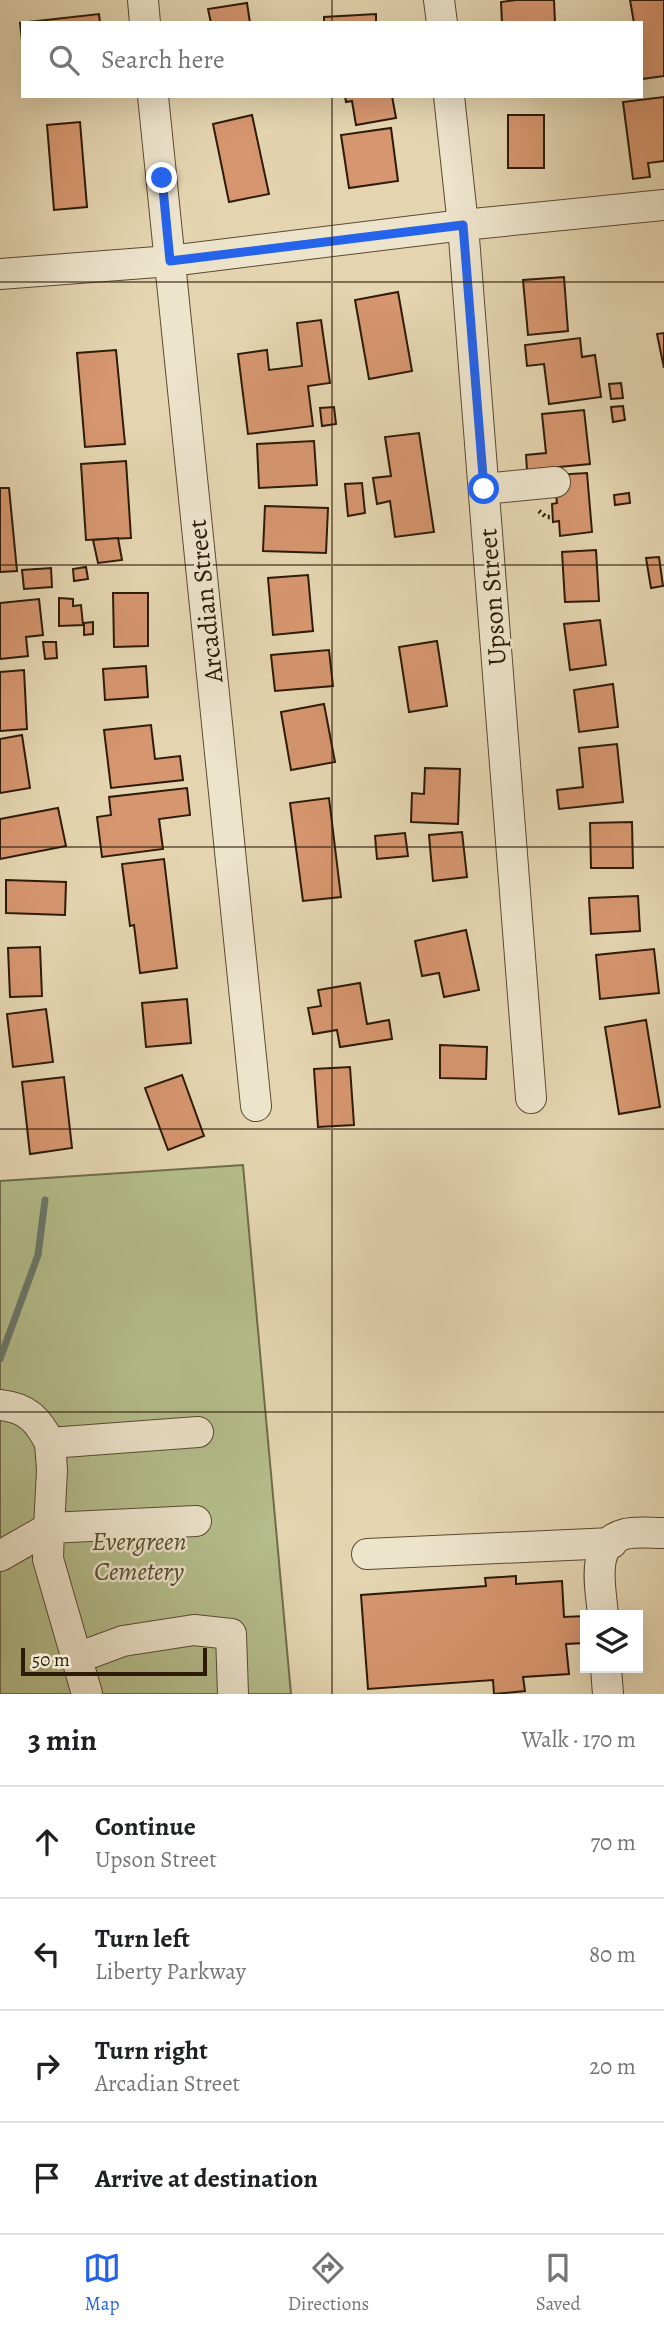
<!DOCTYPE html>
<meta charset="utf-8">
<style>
:root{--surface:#fff;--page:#f2f2f2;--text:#202124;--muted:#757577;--line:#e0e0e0;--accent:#2563eb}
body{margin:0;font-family:Alegreya,serif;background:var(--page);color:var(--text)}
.controls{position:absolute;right:21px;bottom:21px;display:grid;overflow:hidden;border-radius:0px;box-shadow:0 7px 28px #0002}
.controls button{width:63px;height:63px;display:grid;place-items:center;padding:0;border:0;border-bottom:2px solid var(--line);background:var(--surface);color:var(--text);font:35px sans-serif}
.scale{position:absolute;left:21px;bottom:18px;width:186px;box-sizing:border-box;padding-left:7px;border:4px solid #2d1b08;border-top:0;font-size:19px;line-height:24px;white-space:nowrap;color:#2d1b08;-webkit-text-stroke:5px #ede4cc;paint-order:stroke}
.stop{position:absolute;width:21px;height:21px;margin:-16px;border:5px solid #2563eb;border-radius:50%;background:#fff}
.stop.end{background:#2563eb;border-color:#fff;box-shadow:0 2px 7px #0008}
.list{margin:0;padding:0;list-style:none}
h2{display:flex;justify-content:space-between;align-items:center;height:91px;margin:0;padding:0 28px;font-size:30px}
h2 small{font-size:23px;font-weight:400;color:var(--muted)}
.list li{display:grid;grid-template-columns:46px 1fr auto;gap:21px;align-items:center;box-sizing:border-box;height:112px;padding:0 28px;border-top:2px solid var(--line)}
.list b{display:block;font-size:26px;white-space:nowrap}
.list p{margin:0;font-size:23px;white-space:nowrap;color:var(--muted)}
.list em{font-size:23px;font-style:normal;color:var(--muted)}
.icon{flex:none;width:38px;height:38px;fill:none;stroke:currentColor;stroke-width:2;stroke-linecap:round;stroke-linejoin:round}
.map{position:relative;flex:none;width:664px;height:1694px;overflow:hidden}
.search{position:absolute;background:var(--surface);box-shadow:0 7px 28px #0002;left:21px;right:21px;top:21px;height:77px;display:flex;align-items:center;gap:18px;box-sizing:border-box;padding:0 24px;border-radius:0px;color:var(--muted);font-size:26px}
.sheet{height:539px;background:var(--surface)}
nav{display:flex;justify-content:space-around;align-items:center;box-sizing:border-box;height:98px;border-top:2px solid var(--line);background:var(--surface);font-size:19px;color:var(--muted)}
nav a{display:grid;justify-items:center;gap:4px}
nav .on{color:var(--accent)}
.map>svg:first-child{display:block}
.green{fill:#b4bd8b;stroke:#706c4a;stroke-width:2}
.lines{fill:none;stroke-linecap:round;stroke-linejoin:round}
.stream{stroke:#6b796c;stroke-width:7}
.building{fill:#d6966f;stroke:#2d1b08;stroke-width:2}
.minor-casing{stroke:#5b4a32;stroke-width:32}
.path{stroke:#2d1b08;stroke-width:4.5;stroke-dasharray:2 3.5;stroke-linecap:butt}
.minor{stroke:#ede4cc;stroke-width:30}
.route{stroke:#2563eb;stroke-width:9}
.grid{fill:none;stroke:#2d1b08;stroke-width:2;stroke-opacity:0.55}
.labels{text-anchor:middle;stroke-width:5;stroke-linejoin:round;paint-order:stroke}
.street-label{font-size:26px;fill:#2d1b08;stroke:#ede4cc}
.park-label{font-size:26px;font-style:italic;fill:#564c2f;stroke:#ede4cc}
</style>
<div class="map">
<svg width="664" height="1694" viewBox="0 0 664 1694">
<rect width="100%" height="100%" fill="#e4d5b0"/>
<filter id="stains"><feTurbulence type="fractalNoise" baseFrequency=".00286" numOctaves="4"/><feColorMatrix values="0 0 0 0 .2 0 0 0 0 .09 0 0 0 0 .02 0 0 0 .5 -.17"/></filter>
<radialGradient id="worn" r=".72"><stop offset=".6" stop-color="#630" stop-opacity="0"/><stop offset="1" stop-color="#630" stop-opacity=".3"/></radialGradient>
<polygon class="green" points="243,1165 291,1694 0,1694 0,1181"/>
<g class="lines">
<polyline class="stream" points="0,1359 38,1255 45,1200"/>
</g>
<g class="building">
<polygon points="516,0 554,0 555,23 502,23 501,2"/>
<polygon points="630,0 664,0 664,76 642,79 641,23 634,23"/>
<polygon points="247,3 250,23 211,23 208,9"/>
<polygon points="99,14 100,23 23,23 23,50 20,23"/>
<polygon points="376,14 376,23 324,23 324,17"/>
<polygon points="345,96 392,96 396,118 356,125 352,101 346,102"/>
<polygon points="664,97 664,161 648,163 650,177 633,179 623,102"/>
<polygon points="252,115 269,194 229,202 213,124"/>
<rect x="508" y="115" width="36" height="53"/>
<polygon points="80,122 87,207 54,210 47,125"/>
<polygon points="391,128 398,181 349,188 341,135"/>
<polygon points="564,277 568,331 528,335 523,280"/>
<polygon points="398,292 412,371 369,379 355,300"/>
<polygon points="321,320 330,383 308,386 313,426 248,434 238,354 267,350 269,370 302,366 297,323"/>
<polygon points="664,333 664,368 657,334"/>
<polygon points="580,338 582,357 595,355 601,397 549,404 544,364 527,366 525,345"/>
<polygon points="116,350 125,444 85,447 77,353"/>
<polygon points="621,383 623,398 611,399 609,384"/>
<polygon points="623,406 625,420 613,422 611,407"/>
<polygon points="334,407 336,424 322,426 320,408"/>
<polygon points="584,410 590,464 527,470 526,455 546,453 542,414"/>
<polygon points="419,433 434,532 395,537 390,501 377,504 373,478 391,476 385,437"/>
<polygon points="314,441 317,485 259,488 257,444"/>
<polygon points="126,461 131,538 86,540 81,464"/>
<polygon points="587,473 592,532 560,536 559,521 553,522 552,504 557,503 554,475"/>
<polygon points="362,483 365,513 348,516 345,484"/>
<polygon points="0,488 9,488 17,571 0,572"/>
<polygon points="629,493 630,503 615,505 614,495"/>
<polygon points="265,506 328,508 326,553 263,551"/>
<polygon points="118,538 122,560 98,563 93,540"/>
<polygon points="596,550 599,601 565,602 562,552"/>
<polygon points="659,557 663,586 651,588 646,558"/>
<polygon points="86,567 88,579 74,581 73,569"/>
<polygon points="51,568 52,587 24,589 22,570"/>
<polygon points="308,575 313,631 273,635 268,578"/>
<polygon points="113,593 148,593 148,646 114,647"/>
<polygon points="59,598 73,599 73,606 81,605 83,625 59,626"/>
<polygon points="39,599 43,635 26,637 28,656 0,659 0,603"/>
<polygon points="600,620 606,665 570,670 564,624"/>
<polygon points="93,622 93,634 84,635 84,623"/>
<polygon points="437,641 447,706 409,712 399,647"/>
<polygon points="43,642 56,642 57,658 45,659"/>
<polygon points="329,650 333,686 275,691 271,655"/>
<polygon points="146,666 148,697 105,700 103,669"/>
<polygon points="24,670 27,729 0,731 0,672"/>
<polygon points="613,684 618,727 579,732 574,690"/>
<polygon points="324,704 335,762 291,770 281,712"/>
<polygon points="151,725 155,759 180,756 183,780 111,788 104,730"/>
<polygon points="22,735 30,788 0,793 0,739"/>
<polygon points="617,744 623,802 559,809 557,790 583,787 579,748"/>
<polygon points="425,768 460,769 458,824 411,822 412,793 424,794"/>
<polygon points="187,788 190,815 159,819 163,849 102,857 97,817 111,815 109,797"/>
<polygon points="329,798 341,897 303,901 290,803"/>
<polygon points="58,808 66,846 0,859 0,819"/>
<polygon points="632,822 633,868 591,868 590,823"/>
<polygon points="462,832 467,877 433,881 429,835"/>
<polygon points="405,833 408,856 377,859 375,836"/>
<polygon points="164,859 177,968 140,973 134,925 130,926 122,864"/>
<polygon points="6,880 66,882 65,915 6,913"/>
<polygon points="638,896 640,931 591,934 589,898"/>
<polygon points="466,930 479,990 444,997 439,973 422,976 415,941"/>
<polygon points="40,947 42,996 10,997 8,948"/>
<polygon points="654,949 659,993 600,999 596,955"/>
<polygon points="360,983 367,1024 389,1020 392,1039 340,1047 337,1030 313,1034 308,1008 321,1006 318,990"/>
<polygon points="187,999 191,1043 146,1047 142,1003"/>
<polygon points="46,1009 53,1062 13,1067 7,1014"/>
<polygon points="646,1020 660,1107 619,1114 605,1027"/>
<polygon points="440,1045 487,1047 486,1079 440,1078"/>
<polygon points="350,1067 354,1125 318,1127 314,1069"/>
<polygon points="182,1075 204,1136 168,1150 145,1088"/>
<polygon points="64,1077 72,1148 30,1154 22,1082"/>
<polygon points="516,1576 516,1584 562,1581 564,1617 585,1616 585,1643 566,1644 569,1674 523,1677 525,1691 494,1694 493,1680 368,1689 361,1595 486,1586 485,1578"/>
</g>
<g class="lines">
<defs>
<g id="minor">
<polyline points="143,0 145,23"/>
<polyline points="439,0 442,23"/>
<polyline points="153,96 256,1106"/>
<polyline points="449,96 463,225 531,1098"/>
<polyline points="0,274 170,261 463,225 664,205"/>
<polyline points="484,489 555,482"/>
<path d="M0,1405C28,1408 38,1420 50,1443"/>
<polyline points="367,1554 612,1543"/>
<polyline points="0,1556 49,1528 52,1470 50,1443 198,1432"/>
<path d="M603,1615C601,1588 589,1543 625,1534C637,1531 652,1533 664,1533"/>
<polyline points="77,1658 123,1641 194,1630 231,1634 233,1694"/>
<polyline points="606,1668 608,1694"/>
<polyline points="87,1694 48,1559 49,1528 196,1521"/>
</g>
</defs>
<use href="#minor" class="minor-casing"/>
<polyline class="path" points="539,511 546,517 553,517"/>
<use href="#minor" class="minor"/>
</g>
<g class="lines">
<polyline class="route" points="162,178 170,261 463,225 484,489"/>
</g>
<path class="grid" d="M332,0V23M332,96V1694M0,282H664M0,565H664M0,847H664M0,1129H664M0,1412H664"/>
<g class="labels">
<g class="street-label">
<text transform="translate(492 597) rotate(-94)" y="9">Upson Street</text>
<text transform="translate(205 601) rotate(-96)" y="9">Arcadian Street</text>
</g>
<g class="park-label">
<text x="139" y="1550">Evergreen<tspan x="139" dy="30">Cemetery</tspan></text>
</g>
</g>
<rect width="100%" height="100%" filter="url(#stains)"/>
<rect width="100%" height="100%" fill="url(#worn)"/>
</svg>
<div class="controls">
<button><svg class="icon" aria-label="layers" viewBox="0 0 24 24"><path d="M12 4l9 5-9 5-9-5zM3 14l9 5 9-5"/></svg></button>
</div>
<div class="scale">50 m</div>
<div class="stop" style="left:484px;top:489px"></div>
<div class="stop end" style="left:162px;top:178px"></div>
<div class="search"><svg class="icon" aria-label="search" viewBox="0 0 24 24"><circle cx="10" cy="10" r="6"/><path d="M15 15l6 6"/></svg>Search here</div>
</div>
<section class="sheet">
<h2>3 min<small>Walk · 170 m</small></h2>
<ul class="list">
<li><svg class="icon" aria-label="ahead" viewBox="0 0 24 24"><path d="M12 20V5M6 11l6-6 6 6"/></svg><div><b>Continue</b><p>Upson Street</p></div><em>70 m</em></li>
<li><svg class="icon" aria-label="left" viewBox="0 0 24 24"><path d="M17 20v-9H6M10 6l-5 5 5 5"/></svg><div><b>Turn left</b><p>Liberty Parkway</p></div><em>80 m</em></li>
<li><svg class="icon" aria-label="right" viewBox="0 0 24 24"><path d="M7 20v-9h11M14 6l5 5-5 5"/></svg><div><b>Turn right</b><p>Arcadian Street</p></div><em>20 m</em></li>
<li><svg class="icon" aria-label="arrive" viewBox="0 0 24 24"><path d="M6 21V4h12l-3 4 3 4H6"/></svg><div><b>Arrive at destination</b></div></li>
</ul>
</section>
<nav>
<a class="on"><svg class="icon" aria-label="map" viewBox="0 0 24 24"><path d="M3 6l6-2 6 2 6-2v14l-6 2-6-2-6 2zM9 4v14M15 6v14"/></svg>Map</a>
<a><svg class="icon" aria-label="directions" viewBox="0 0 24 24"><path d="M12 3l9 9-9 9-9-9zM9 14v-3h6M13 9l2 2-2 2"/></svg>Directions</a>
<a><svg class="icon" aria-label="saved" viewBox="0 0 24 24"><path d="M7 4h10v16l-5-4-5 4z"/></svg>Saved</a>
</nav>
